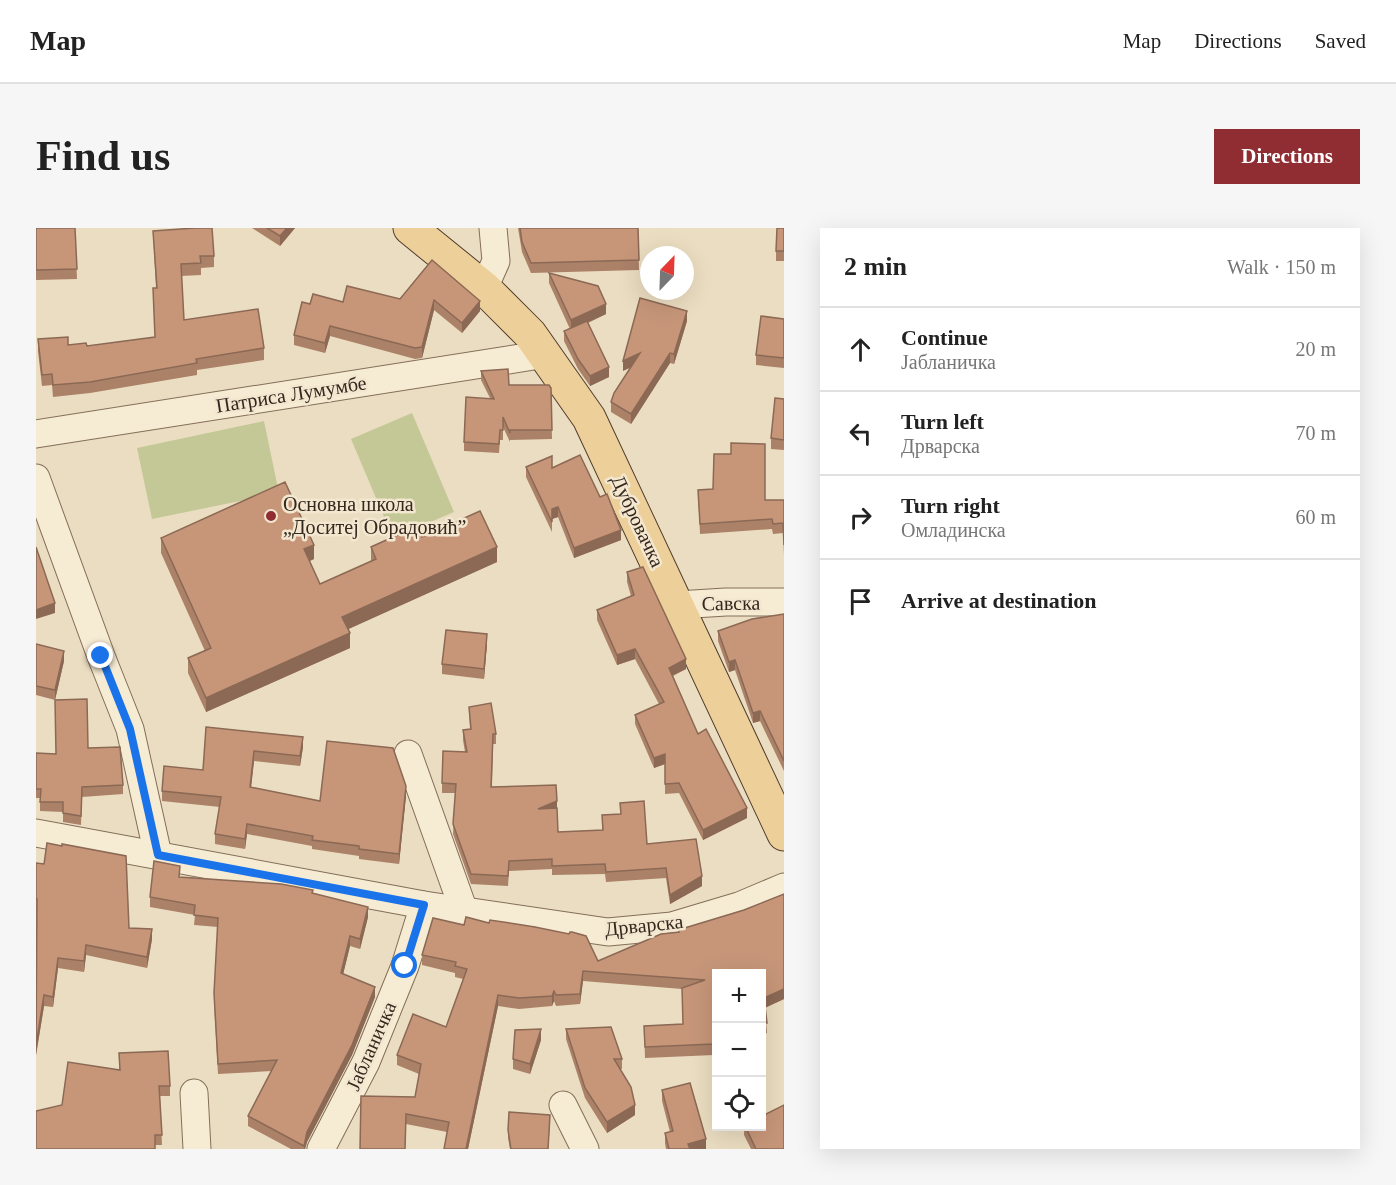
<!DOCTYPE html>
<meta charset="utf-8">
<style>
:root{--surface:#fff;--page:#f6f6f6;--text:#222;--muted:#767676;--line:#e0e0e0;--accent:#8f2d32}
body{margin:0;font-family:Georgia,serif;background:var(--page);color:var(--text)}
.controls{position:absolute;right:18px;bottom:18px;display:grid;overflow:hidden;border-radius:0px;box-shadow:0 6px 24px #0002}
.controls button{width:54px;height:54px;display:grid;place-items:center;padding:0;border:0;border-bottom:2px solid var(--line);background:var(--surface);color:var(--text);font:30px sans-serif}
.compass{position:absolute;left:604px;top:18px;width:54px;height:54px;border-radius:50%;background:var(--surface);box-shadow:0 6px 24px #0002;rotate:23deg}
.stop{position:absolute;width:18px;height:18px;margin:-14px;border:4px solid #1a73e8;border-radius:50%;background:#fff}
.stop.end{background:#1a73e8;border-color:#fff;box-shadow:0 2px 6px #0008}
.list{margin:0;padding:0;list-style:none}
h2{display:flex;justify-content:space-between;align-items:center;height:78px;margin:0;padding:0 24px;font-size:26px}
h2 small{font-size:20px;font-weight:400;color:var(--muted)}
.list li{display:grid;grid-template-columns:39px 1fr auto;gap:18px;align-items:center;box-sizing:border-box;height:84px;padding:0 24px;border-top:2px solid var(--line)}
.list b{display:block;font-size:22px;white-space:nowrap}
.list p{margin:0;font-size:20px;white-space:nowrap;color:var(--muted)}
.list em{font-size:20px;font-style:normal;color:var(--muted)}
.icon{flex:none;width:33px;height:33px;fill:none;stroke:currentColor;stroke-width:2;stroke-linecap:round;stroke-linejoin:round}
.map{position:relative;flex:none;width:748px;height:921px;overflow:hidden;border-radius:0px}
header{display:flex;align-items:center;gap:36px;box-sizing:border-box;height:84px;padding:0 30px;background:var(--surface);border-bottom:2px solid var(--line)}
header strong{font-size:28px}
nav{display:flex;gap:33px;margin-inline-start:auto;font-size:21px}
.intro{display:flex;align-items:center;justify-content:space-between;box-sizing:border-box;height:144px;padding:0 36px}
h1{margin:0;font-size:42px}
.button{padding:15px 27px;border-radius:0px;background:var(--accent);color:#fff;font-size:21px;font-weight:700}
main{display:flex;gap:36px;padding:0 36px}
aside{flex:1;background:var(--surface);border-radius:0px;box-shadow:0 6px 24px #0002}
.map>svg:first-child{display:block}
.green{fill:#c4c896}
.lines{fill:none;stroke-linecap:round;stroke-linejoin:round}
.minor-casing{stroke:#836e5a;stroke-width:29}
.major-casing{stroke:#513d2e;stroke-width:35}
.minor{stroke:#f6ebd3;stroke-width:27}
.major{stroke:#edcf9a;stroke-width:33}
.wall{fill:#ab8168}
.shaded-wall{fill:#8b6955}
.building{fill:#c79679;stroke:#8b6955;stroke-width:1.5}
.route{stroke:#1a73e8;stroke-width:8}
.poi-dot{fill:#8f2d32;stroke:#f3e7d0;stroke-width:2}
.labels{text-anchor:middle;stroke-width:5;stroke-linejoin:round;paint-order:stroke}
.street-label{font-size:20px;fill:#34271d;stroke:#f3e7d0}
.poi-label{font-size:20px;fill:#34271d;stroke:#f3e7d0;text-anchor:start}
</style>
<header>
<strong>Map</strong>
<nav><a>Map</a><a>Directions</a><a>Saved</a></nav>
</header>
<div class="intro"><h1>Find us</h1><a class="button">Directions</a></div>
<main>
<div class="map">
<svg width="748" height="921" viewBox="0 0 748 921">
<rect width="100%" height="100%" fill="#ebddc1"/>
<g class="green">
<polygon points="376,185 418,284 357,310 315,211"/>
<polygon points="228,193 243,265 116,291 101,220"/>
</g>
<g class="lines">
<defs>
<g id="minor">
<polyline points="448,60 460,33 457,0"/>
<polyline points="0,206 510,126"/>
<polyline points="0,250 65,428 94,501 122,627"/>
<polyline points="641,377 690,374 748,374"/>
<polyline points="372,526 428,683"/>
<polyline points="0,605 388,677 572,704 636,698 703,678 748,659"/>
<polyline points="158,865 161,921"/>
<polyline points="527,877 549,921"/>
<polyline points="285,921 330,834 369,738 388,677"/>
</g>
<polyline id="major" points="374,0 448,60 494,106 553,190 748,606"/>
</defs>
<use href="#minor" class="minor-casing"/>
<use href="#major" class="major-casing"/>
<use href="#minor" class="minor"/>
<use href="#major" class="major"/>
</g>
<g class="wall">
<polygon points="0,0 39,0 41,51 0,52"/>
<polygon points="216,0 259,0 244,18"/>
<polygon points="482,0 602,0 603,42 495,45 486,24"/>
<polygon points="748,0 748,33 740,33 740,23"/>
<polygon points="117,3 178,28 178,39 165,40 165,47 145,48 148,92 228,120 228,132 161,142 161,147 54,165 17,169 16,157 6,158 2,123 2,111 32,117 51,118 119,109 117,60 120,60"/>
<polygon points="396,32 444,83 426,105 398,82 386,130 379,131 294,108 289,125 258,117 258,107 274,76 364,71"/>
<polygon points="513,45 570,86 552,95 573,149 554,158 542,141 528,113 528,103 534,101 513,55"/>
<polygon points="748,91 748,140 720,137 720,127"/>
<polygon points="651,93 638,136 634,135 595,196 575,184 575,174 594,139 587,143"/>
<polygon points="445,143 473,157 515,160 516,211 474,212 474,214 467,199 467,212 464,212 463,225 428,223 428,214 454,170 445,152"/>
<polygon points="748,171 748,222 735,221 735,210"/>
<polygon points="695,226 729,272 748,272 748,327 747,305 737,306 736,301 664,306 662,262 677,261"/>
<polygon points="490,239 516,240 564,269 585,312 538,330 522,289 516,291 516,304 490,249"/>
<polygon points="386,309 461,334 312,401 314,420 170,484 152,445 152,430 169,423 125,325 125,310 278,331 274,333 284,356 335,333 335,319"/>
<polygon points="591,344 650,441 637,448 662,506 711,590 667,612 643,565 629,566 629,536 618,540 599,496 599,487 623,476 599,431 581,437 561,392 561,382 595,368 591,354"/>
<polygon points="748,386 748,543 724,493 717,495 699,442 693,444 682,413 682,403"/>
<polygon points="0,416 28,433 19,472 0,467"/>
<polygon points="451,416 448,451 406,446 406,436"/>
<polygon points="433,479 460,506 460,516 457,516 456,559 520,557 522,604 566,602 566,587 585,586 584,575 611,616 666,658 634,676 630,650 570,654 569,646 516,647 516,641 473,643 472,658 435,656 417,606 419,565 406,565 406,555 429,524 427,512 427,502 434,501"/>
<polygon points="170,499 267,519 264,538 218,533 215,559 284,573 370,568 363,636 323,631 323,628 276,621 276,618 211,606 209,621 179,616 179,606 184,579 126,573 126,563 167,542"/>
<polygon points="52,520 87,557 87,566 46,569 45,597 27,594 27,584 4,583 4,570 0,570 0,525 20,526"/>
<polygon points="0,635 93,700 116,711 111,740 50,727 48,744 22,740 17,779 8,778 0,827"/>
<polygon points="144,649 277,665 332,689 324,721 314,718 307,746 339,769 316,827 271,914 269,921 255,921 212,898 212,888 236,843 182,846 178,775 182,699 158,697 159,687 114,679 114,669"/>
<polygon points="748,666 748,771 729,780 731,805 726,806 726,746 681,746 681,811 677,811 678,827 609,830 608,798 647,796 646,761 547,753 544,776 520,778 518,773 516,778 483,781 462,778 432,921 408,921 411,904 370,896 369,921 324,921 325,868 379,869 383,846 361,837 361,827 377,786 410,799 427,751 419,749 419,745 386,737 386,727 397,690 428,697 430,689 453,695 454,692 499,699 533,706 534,704 536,704 550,708 562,733 625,706 642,704 642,702 708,682"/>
<polygon points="530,801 586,831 586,841 584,841 599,887 571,905 549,870 530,811"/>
<polygon points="505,812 494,846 477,841 477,831"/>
<polygon points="83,825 134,858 134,868 124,868 126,917 119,917 26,877 83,842"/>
<polygon points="626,862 670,921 630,921 629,915 629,905 634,904 626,873"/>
<polygon points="514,896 512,921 474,921 472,910 472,902"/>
<polygon points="708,898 726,898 748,921 715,921 708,907"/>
</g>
<g class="shaded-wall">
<polygon points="251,0 259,0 244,18 244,8"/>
<polygon points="398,72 398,82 386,130 386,119"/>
<polygon points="444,73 444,83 426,105 426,95"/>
<polygon points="570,76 570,86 535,102 535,92"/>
<polygon points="651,83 651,93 638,136 638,126"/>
<polygon points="294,98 294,108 289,125 289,115"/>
<polygon points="604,125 604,135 587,143 587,133"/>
<polygon points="634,125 634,135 595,196 595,186"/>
<polygon points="573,139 573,149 554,158 554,148"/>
<polygon points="522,279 522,289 516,291 516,281"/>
<polygon points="585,302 585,312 538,330 538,320"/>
<polygon points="278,317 278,331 268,335 268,321"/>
<polygon points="461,319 461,334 306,404 306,389"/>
<polygon points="19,375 19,385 0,391 0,382"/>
<polygon points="314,405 314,420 170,484 170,470"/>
<polygon points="451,406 451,416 448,451 448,441"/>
<polygon points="599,421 599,431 581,437 581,427"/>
<polygon points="28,423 28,433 19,472 19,462"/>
<polygon points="650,431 650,441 633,449 633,440"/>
<polygon points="699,432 699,442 693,444 693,434"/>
<polygon points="724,483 724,493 717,495 717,485"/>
<polygon points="267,509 267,519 264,538 264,528"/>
<polygon points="218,523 218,533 214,569 214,559"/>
<polygon points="629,526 629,536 618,540 618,530"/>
<polygon points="370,558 370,568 363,636 363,626"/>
<polygon points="521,573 521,583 502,581"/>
<polygon points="711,580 711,590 667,612 667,602"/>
<polygon points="211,596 211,606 209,621 209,611"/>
<polygon points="666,648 666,658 634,676 634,667"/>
<polygon points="332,679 332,689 324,721 324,711"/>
<polygon points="116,701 116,711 111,740 111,729"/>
<polygon points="314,708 314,718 305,755 305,745"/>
<polygon points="50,717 50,727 48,744 48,733"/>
<polygon points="22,730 22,740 17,779 17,769"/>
<polygon points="547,743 547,753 544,776 544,766"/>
<polygon points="339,759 339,769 316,827 271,914 269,921 268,921 271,904"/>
<polygon points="748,761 748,771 728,780 728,770"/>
<polygon points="518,763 518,773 516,778 516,768"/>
<polygon points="8,767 8,778 0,827 0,817"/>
<polygon points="462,767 462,778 432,921 430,921"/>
<polygon points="505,801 505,812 494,846 494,836"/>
<polygon points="599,877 599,887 571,905 571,894"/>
<polygon points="670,911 670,921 652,921 652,916"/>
</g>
<g class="building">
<polygon points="0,0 39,0 41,41 0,42"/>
<polygon points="159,0 176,0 178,28 164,28 165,35 145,36 148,92 222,81 228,120 160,131 161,135 54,154 17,157 16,146 6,147 2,111 32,109 32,117 50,115 51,118 119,109 117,60 121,60 117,3"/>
<polygon points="231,0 251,0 244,8"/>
<polygon points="484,0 602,0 603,32 495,35 486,14"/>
<polygon points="741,0 748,0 748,23 740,23"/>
<polygon points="396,32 444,73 426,95 398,72 386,119 379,120 294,98 289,115 258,107 266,74 274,76 277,66 307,74 311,58 364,71"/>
<polygon points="513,45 562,58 570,76 535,92"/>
<polygon points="604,70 651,83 638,126 634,125 595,186 575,174 578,165 604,125 587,133"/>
<polygon points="725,88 748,91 748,130 720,127"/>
<polygon points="551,93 573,139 554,148 542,131 528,103"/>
<polygon points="472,141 473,157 513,157 515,160 516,202 474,202 474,205 467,189 467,202 464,202 463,216 428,214 430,169 458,171 445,143"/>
<polygon points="739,170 748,171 748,212 735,210"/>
<polygon points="695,215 729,216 729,272 748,272 748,317 747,295 737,296 736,291 664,296 662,262 677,261 678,226 695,226"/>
<polygon points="544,227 564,269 571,266 585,302 538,320 522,279 516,281 516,294 490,239 516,228 516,240"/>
<polygon points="249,254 278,317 268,321 284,356 340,331 335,319 381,298 386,309 444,283 461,319 306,389 314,405 170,470 152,430 175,420 125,310"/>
<polygon points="0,319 19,375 0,382"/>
<polygon points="607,339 650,431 633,440 662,506 670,501 711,580 667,602 643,555 629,556 629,526 618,530 599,487 628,474 599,421 581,427 561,382 598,367 591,344"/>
<polygon points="748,386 748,533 724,483 717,485 699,432 693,434 682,403 716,391"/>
<polygon points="410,402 451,406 448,441 406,436"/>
<polygon points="0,416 28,423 19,462 0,458"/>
<polygon points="51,471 52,520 84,519 87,557 46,559 45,588 27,585 27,574 4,574 5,561 0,561 0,525 20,526 19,472"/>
<polygon points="455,475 460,506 457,506 455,559 520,557 521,573 502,581 521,580 522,604 567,602 566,587 585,586 584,575 608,573 611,616 660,611 666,648 634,667 630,640 570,644 569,636 516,638 516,631 473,633 472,648 435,646 417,596 420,556 406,555 407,523 431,524 427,502 435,501 433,479"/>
<polygon points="170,499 267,509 264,528 218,523 214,559 284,573 291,513 357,520 370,558 363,626 323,621 323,618 276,612 277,608 211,596 209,611 179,606 185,569 126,563 128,538 167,542"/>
<polygon points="11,615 26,618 26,616 90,628 93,700 116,701 111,729 50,717 48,733 22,730 17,769 8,767 0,817 1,671 0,671 0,635 8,636"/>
<polygon points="118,633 144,638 143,649 245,656 277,662 276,665 332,679 324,711 314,708 305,745 339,759 316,817 271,904 268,918 212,888 241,832 182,836 178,765 182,690 158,687 159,677 114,669"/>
<polygon points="748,666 748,761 728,770 731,795 726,795 726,746 681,746 681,800 677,801 678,816 609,819 608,798 647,796 646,760 669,752 547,743 544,766 520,767 518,763 516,768 483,770 462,767 430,921 408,921 413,894 370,886 369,921 324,921 325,868 379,869 385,836 361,827 377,786 410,799 431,741 419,738 420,734 386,727 397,690 428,697 430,689 453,695 454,692 499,699 533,706 534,704 536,704 550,708 562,733 625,706 643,704 642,702 708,682"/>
<polygon points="575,799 586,831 578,831 595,859 599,877 571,894 549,860 530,801"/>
<polygon points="505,801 494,836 477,831 479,802"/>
<polygon points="132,823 134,858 123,858 126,907 119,907 119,921 0,921 0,883 26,877 32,834 84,842 83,825"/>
<polygon points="654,855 670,911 652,916 654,921 633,921 629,905 637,903 626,862"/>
<polygon points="748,877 748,921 720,921 709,898 726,898 726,888"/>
<polygon points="473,884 514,887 512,921 475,921 472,902"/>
</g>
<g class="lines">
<polyline class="route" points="65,428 94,501 122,627 388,677 369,738"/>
</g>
<circle class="poi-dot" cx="235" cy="288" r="6"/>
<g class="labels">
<g class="street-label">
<text transform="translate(255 166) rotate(-9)" y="7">Патриса Лумумбе</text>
<text transform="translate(602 293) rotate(65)" y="7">Дубровачка</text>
<text transform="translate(695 375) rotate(-1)" y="7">Савска</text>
<text transform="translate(608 697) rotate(-6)" y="7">Дрварска</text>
<text transform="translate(335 818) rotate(-66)" y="7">Јабланичка</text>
</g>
<g class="poi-label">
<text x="247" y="283">Основна школа<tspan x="247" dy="23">„Доситеј Обрадовић”</tspan></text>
</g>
</g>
</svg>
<div class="controls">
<button>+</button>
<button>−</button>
<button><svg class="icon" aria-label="locate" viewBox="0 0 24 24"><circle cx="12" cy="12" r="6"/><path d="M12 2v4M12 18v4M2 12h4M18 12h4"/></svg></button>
</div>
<svg class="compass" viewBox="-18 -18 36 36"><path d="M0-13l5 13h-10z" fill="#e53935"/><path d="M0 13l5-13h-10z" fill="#767676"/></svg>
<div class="stop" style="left:369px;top:738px"></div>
<div class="stop end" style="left:65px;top:428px"></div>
</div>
<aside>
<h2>2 min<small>Walk · 150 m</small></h2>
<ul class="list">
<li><svg class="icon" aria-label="ahead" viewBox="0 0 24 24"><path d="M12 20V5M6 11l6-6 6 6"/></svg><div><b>Continue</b><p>Јабланичка</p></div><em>20 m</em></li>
<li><svg class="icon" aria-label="left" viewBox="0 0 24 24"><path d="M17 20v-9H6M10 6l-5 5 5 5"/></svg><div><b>Turn left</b><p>Дрварска</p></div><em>70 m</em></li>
<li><svg class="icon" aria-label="right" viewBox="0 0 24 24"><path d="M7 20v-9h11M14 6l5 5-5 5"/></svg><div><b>Turn right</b><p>Омладинска</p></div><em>60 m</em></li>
<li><svg class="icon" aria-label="arrive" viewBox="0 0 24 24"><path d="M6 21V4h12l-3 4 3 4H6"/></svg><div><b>Arrive at destination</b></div></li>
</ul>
</aside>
</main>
